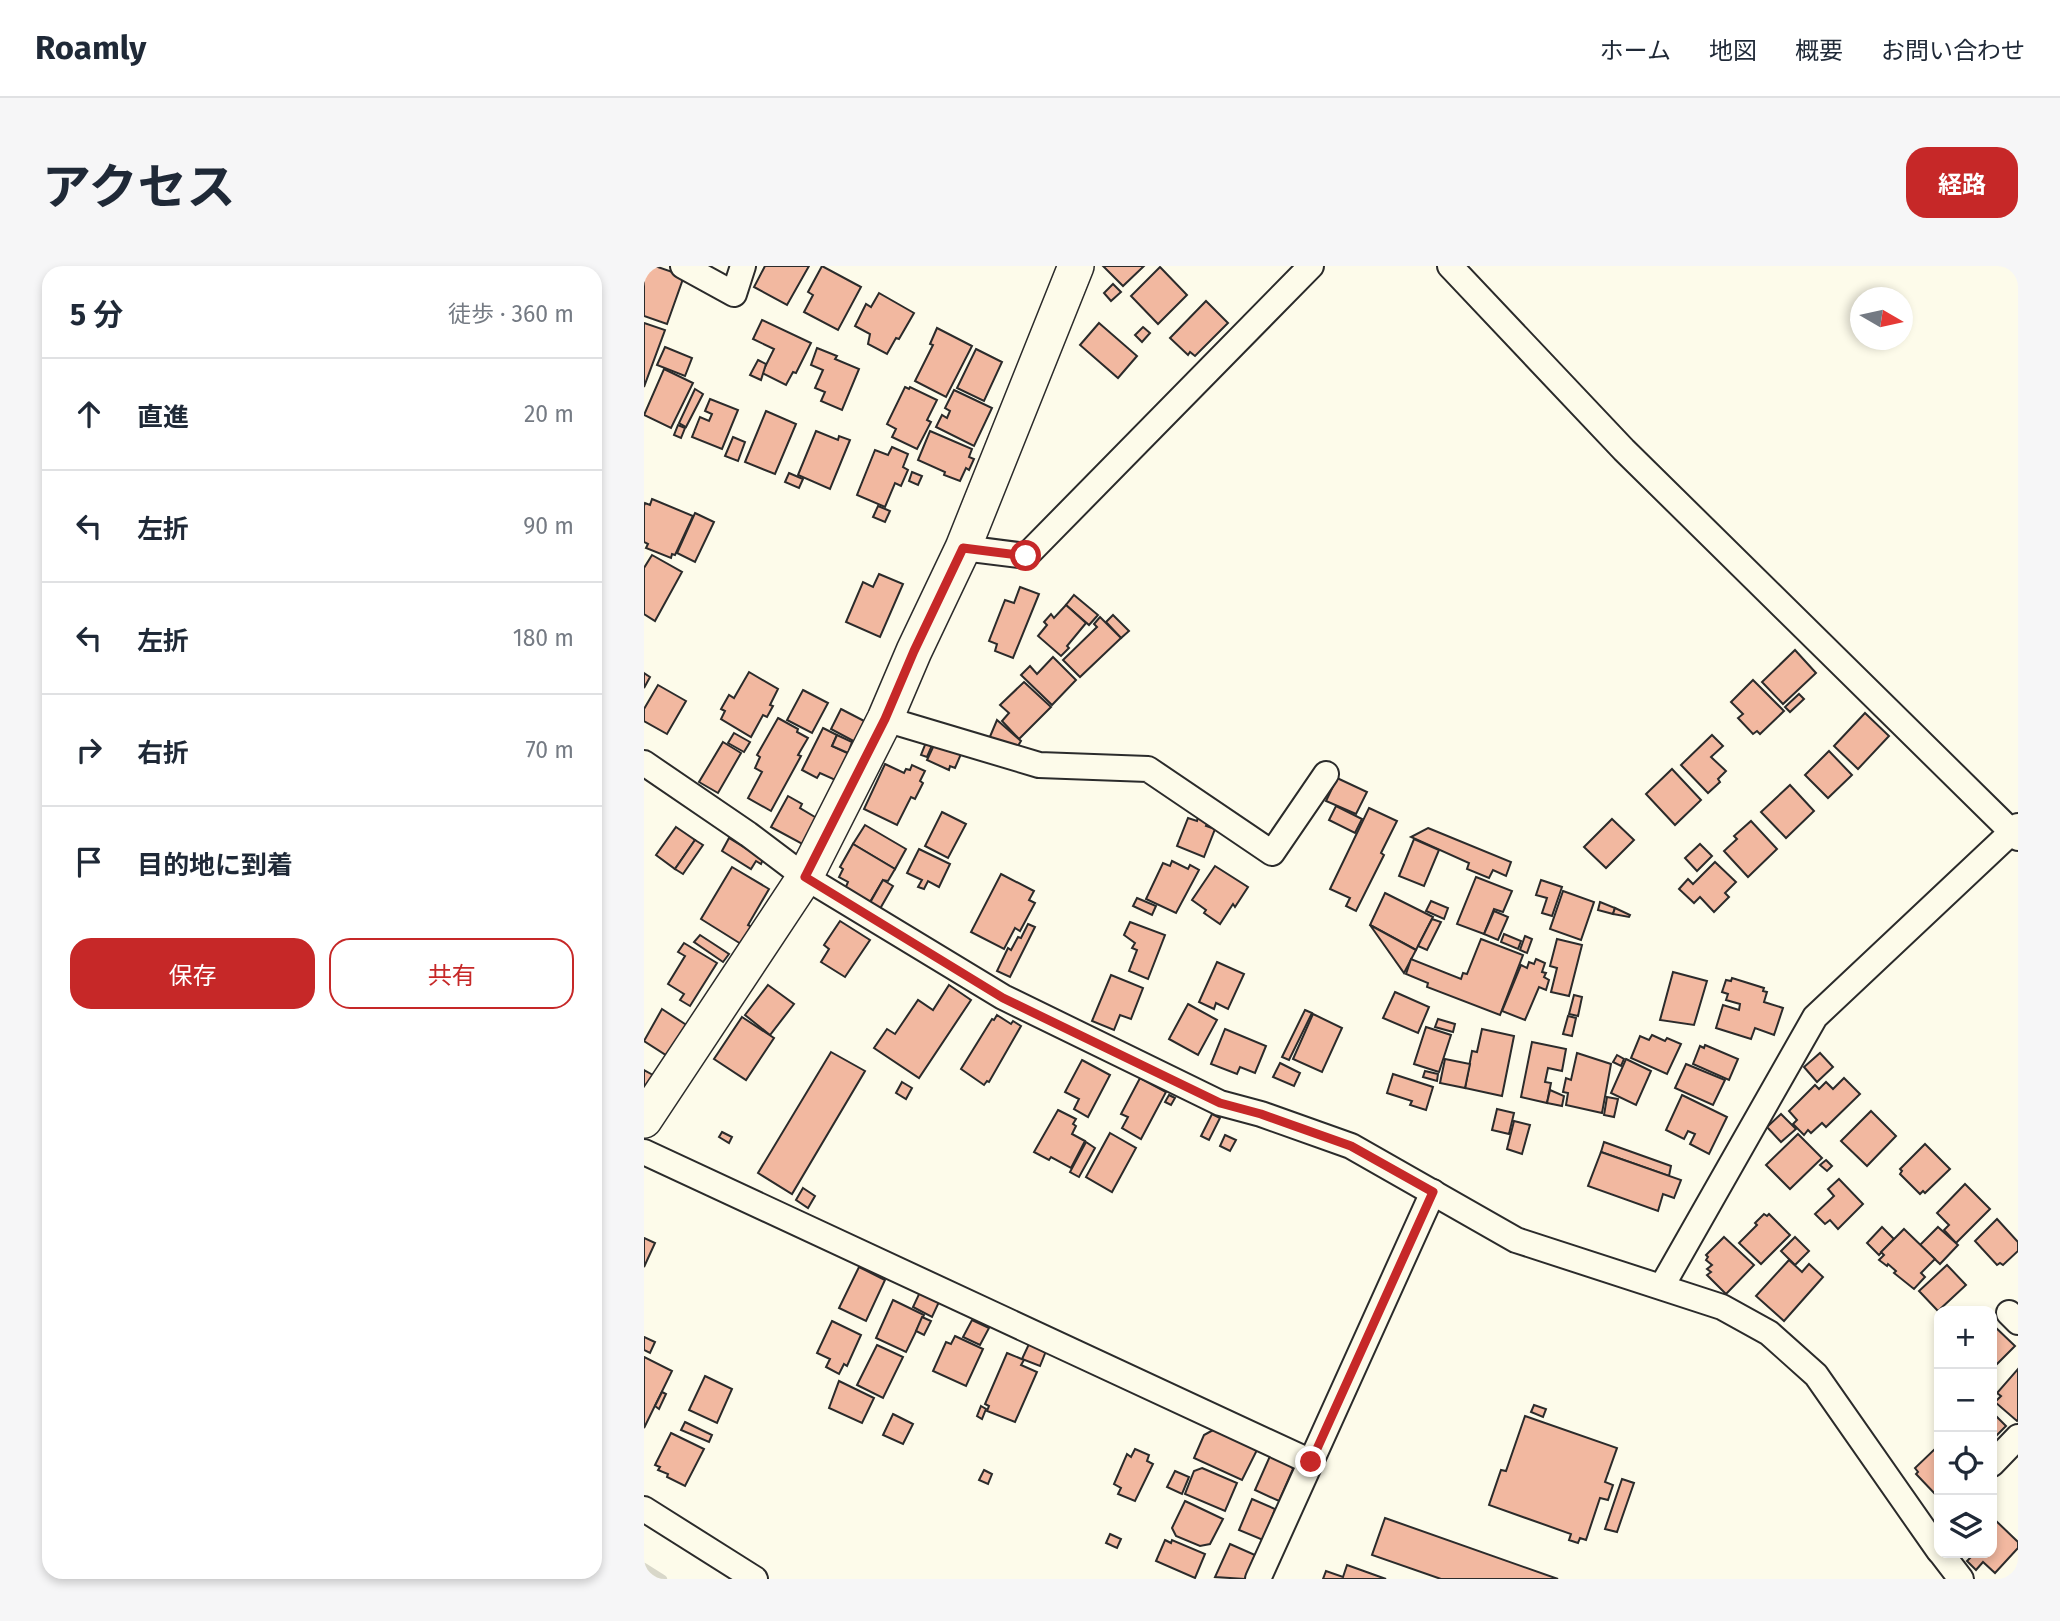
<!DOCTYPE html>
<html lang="ja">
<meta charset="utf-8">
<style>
:root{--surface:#fff;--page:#f6f6f7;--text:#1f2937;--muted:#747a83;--line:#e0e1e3;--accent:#c62828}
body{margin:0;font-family:"Fira Sans","Noto Sans JP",sans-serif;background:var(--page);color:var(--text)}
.controls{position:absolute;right:21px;bottom:21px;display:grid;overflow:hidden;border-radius:14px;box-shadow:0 4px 10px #0003}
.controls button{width:63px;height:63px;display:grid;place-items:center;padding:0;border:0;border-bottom:2px solid var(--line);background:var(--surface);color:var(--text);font:35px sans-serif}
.compass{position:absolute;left:1206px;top:21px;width:63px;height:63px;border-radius:50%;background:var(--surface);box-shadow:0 4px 10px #0003;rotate:99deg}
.stop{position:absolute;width:21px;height:21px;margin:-16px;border:5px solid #c62828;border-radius:50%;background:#fff}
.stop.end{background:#c62828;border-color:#fff;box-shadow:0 2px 7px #0008}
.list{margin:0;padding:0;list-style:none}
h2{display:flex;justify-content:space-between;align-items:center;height:91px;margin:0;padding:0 28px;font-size:30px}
h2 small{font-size:23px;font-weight:400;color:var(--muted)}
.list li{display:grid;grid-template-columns:46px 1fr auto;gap:21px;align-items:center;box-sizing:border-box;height:112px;padding:0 28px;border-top:2px solid var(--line)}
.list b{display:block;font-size:26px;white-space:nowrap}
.list em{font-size:23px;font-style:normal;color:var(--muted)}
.actions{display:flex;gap:14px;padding:21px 28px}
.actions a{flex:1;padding:16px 0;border:2px solid var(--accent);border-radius:21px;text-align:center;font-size:24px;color:var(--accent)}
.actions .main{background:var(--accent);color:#fff}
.icon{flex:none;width:38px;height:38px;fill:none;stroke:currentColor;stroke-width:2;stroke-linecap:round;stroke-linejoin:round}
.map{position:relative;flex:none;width:1374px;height:1313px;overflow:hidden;border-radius:21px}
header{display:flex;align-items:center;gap:42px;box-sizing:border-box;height:98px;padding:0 35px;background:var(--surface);border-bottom:2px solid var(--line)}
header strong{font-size:33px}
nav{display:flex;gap:38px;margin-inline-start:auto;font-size:24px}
.intro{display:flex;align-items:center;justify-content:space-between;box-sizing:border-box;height:168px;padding:0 42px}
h1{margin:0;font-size:49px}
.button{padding:18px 32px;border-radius:21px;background:var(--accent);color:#fff;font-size:24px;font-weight:700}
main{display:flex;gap:42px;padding:0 42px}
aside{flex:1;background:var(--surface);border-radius:21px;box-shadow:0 4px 10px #0003}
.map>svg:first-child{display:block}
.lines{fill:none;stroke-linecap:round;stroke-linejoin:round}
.stream{stroke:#d8d7c9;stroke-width:8}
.building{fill:#f2b8a0;stroke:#2b2b2b;stroke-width:2}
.street-casing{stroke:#2b2b2b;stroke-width:28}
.secondary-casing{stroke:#2b2b2b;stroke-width:38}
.street{stroke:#fdfbea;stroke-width:24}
.secondary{stroke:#fdfbea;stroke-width:35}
.route{stroke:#c62828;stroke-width:9}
</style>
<header>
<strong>Roamly</strong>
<nav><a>ホーム</a><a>地図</a><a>概要</a><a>お問い合わせ</a></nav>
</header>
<div class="intro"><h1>アクセス</h1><a class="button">経路</a></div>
<main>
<aside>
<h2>5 分<small>徒歩 · 360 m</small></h2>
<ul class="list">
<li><svg class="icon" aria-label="ahead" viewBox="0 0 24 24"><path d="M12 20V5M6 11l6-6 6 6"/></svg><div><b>直進</b></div><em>20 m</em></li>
<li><svg class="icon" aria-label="left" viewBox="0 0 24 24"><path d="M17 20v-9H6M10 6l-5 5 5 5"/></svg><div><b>左折</b></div><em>90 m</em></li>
<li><svg class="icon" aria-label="left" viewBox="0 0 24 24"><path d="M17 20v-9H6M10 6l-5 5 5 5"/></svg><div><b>左折</b></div><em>180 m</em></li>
<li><svg class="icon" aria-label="right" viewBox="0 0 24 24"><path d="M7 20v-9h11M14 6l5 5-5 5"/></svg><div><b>右折</b></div><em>70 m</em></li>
<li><svg class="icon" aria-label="arrive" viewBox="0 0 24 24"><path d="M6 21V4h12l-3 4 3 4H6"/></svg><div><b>目的地に到着</b></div></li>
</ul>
<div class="actions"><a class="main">保存</a><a>共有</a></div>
</aside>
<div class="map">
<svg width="1374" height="1313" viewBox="0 0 1374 1313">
<rect width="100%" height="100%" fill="#fdfbea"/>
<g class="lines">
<polyline class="stream" points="0,1301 19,1313"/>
</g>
<g class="building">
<polygon points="0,0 11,0 40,10 23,58 0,50"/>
<polygon points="121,0 165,0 143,39 110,21"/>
<polygon points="178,0 217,21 194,64 160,46 169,29 164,26"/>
<polygon points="459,0 500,0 479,20"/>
<polygon points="516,1 543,29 514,58 487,30"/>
<polygon points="469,18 477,26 467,35 460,27"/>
<polygon points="235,27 270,47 255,73 252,72 243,88 224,78 226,68 211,60 222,38 227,41"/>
<polygon points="562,35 584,57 551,90 546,86 544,89 526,72"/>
<polygon points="118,54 167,77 152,107 149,106 142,119 118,107 130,83 109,73"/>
<polygon points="0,57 21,64 0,121"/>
<polygon points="455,57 493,90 474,112 436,79"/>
<polygon points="499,61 506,67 498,76 491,69"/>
<polygon points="293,62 328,80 302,131 271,115 289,79 286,78"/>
<polygon points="21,81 48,92 41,110 13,99"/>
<polygon points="173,82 193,90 191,93 215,103 198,144 177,135 181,126 171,122 179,104 167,99"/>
<polygon points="332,83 358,96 340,135 313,122"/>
<polygon points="114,94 122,98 117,114 106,109"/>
<polygon points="20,103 49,117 27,162 0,149"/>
<polygon points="261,121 265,123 266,121 293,134 283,154 287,156 273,183 248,171 252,163 243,158"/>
<polygon points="51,123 59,128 42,161 35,157"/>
<polygon points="310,124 348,142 330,180 292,161 298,149 303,152 306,145 301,142"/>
<polygon points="66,133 94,144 78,183 48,171 56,151 65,155 68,148 61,145"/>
<polygon points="122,145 152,158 131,208 101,196"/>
<polygon points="34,159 41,162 37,172 30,169"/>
<polygon points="172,165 194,174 195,170 206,174 186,223 154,209"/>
<polygon points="286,165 328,183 325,191 330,193 325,204 322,202 316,215 300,209 301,206 274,194"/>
<polygon points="89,171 101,176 94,195 81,190"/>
<polygon points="248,181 264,188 259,201 264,204 257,220 251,217 241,241 213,229 231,184 244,189"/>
<polygon points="268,206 278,210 274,219 265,215"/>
<polygon points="145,207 159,213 155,222 141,216"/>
<polygon points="8,233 49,250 31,289 28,288 27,292 2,282 4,278 0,276 0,240 1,237 6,239"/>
<polygon points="234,240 246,245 241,256 229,251"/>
<polygon points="51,247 70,256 51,296 33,287"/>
<polygon points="8,289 38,306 11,355 0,348 0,302"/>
<polygon points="235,308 259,318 236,371 202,356 219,316 229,321"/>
<polygon points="376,321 395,328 369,392 351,385 353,378 345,375 361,334 370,337"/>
<polygon points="430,329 454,349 445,359 422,339"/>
<polygon points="422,339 442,357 423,380 425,382 417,390 394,370 403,359 400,356 407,348 410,352"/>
<polygon points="469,349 485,365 477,372 462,356"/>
<polygon points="456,351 477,372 436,411 419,394 453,361 450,358"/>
<polygon points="1151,384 1172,407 1139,438 1118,416"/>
<polygon points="409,391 432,414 408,439 377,409 386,400 393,408"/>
<polygon points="105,406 134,423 126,439 129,440 123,451 119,449 107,471 77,453 81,445 77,443 85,429 90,432"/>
<polygon points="0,407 6,411 0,422"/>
<polygon points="1109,414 1140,445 1116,468 1113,465 1109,468 1094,452 1099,448 1087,436"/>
<polygon points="380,416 407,441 375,473 358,455 365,447 356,439"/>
<polygon points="14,419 42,435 23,468 0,455 0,443"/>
<polygon points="159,424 184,437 168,467 143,454"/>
<polygon points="1155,428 1160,433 1146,446 1141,441"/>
<polygon points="197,443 226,458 215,478 187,463"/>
<polygon points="1221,447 1245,470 1214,503 1190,480"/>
<polygon points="134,452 154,463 153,466 164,472 154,489 157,490 127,545 104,532 118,506 111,502 116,491 113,489"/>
<polygon points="353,454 377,475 372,483 345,473"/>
<polygon points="179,462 193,469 188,480 210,490 198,517 176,507 173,512 158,504"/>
<polygon points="90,467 106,476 100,486 84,477"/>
<polygon points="193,469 208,476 204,487 188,480"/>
<polygon points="1068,469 1079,480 1067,491 1082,505 1074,513 1076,516 1064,527 1037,499"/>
<polygon points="283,474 289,477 283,491 277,489"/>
<polygon points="79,476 97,487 74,527 55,516"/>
<polygon points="291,477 317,488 311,502 306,500 305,504 283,494"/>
<polygon points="1185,485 1208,509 1184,532 1161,509"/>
<polygon points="241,498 260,507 262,503 266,504 268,499 281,505 276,515 279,517 271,533 267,531 253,559 220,543"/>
<polygon points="1028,503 1057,534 1031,559 1002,528"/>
<polygon points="693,512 723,526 712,548 682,535"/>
<polygon points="1146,519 1170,545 1142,572 1117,546"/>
<polygon points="144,530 158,538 156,542 176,554 162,580 127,561"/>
<polygon points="692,540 718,553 711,567 685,554"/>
<polygon points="725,542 753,555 737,587 740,589 712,645 702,640 706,632 686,623"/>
<polygon points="298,546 322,558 304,592 281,580"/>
<polygon points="554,551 564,556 562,560 571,563 560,591 533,580 544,552 553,555"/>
<polygon points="968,553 990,574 962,602 940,581"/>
<polygon points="1107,555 1133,583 1104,611 1080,585 1093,573 1090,570"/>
<polygon points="221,559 262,583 251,603 209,578"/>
<polygon points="32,561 51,574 31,603 12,589"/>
<polygon points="784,562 867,596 862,610 849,604 845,612 823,603 825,597 767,571"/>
<polygon points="85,572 119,593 117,598 112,595 107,603 78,585"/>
<polygon points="770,573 795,584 780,620 755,610"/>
<polygon points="51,574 59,579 39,608 31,603"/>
<polygon points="209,578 251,603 244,615 239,614 223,641 201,623 204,616 195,611 199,603 196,601"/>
<polygon points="1056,578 1068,590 1053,605 1041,592"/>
<polygon points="275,583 306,598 295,621 284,615 280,623 274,621 278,614 263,607"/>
<polygon points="528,595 544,603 546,599 555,604 532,647 502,633 519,597 526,600"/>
<polygon points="1071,596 1092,616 1081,627 1085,631 1070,646 1056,631 1050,637 1035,623 1044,613 1049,618"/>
<polygon points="571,600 604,621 591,641 589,638 576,658 560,647 562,644 548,634"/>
<polygon points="88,601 125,623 104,659 108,661 97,678 57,653"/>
<polygon points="357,608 390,625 385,634 391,637 376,665 371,662 360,683 327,666"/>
<polygon points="832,611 868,625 859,646 850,643 840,668 813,658"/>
<polygon points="239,614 249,620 233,648 223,642"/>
<polygon points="897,614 918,621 908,650 898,647 903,632 892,629"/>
<polygon points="919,625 950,636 937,674 906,663"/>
<polygon points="741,627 789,651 772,684 726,659"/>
<polygon points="493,632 512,640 508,649 489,640"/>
<polygon points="787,635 804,642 800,653 782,645"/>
<polygon points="956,636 971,642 969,648 954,644"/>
<polygon points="971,642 986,649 985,651 969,648"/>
<polygon points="850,645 864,651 854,674 840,668"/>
<polygon points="788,653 797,656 783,684 774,680"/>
<polygon points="196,655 226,674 201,711 177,696 185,683 180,679"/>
<polygon points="486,656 521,669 504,713 485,705 493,684 488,682 491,677 480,669"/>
<polygon points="384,658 391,661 366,711 353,705 364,682 367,684 374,671 377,672"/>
<polygon points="726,659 772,684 760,707"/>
<polygon points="860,668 877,675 874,683 857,676"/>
<polygon points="56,669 85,688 79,696 50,676"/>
<polygon points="881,670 888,673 883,687 876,684"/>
<polygon points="837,673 879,689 856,749 783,721 784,717 762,708 767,693 817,713 819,707 823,708"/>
<polygon points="913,673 938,679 925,730 907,726 913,702 906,700"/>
<polygon points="40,677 73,697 46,740 36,734 40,728 24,718 41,690 34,686"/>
<polygon points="892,693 901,697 898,706 902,707 900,711 905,714 902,724 895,721 881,754 858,745 877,699 883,702 885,696 890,698"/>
<polygon points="573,696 600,708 584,743 572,737 570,743 555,736"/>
<polygon points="1029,706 1063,715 1050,759 1016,754"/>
<polygon points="467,709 499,722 487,753 476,749 470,764 448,755"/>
<polygon points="1088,712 1120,722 1119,725 1123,726 1120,736 1139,742 1130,769 1111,762 1107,773 1072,762 1079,739 1095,744 1096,738 1082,734 1084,728 1078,726 1082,714 1087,715"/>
<polygon points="124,719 150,738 126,769 101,749"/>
<polygon points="305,719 327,734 275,812 230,782 243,763 251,768 274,734 289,744"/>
<polygon points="751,726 785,741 774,767 739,752"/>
<polygon points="930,729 938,731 934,750 925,748"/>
<polygon points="544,738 573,754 554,789 525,773"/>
<polygon points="18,743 44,760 25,791 0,775"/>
<polygon points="661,744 668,747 645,794 638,791"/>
<polygon points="669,748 698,762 678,806 649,793"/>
<polygon points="353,749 367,758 369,755 377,760 345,816 343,815 340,819 317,803 348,753 350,754"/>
<polygon points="924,750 932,752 928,770 919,768"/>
<polygon points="98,751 130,772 102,814 70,793"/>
<polygon points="794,753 811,758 809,766 791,761"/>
<polygon points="782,761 807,769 795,806 770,798"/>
<polygon points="581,763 622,780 611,807 596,801 593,808 567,798"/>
<polygon points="838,763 870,770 858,830 821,822 828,785 833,786"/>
<polygon points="1008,769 1021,775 1023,772 1037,778 1023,808 987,792 996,770 1005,774"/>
<polygon points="888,776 922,783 918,805 904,802 901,816 907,817 903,837 877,831"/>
<polygon points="1061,779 1094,793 1085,814 1049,798 1056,780 1060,782"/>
<polygon points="187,786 221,805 148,928 114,907"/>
<polygon points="933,787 967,798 958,847 922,839 924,827 919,826 922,812 927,814"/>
<polygon points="1176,787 1189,801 1173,816 1160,801"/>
<polygon points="973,789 980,793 977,800 969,796"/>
<polygon points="801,793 826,798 821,822 796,817"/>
<polygon points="982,793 1007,805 992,839 967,827"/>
<polygon points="438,794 466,809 444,851 430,843 435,833 421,826"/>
<polygon points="636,797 656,807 650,820 629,811"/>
<polygon points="1042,798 1081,814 1069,839 1031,822"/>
<polygon points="0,804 9,809 0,823"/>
<polygon points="781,805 794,808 793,815 779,811"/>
<polygon points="749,808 789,821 782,844 766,839 768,835 743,827"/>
<polygon points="496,812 522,826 497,873 478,862 484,851 477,848"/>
<polygon points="1200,812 1216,828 1182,861 1178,857 1167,867 1164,864 1160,869 1149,858 1153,854 1145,845 1171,819 1175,823 1182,816 1189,823"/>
<polygon points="258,816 268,822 262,833 252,827"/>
<polygon points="906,824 920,830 918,840 903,837"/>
<polygon points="525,829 531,832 527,839 521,836"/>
<polygon points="1038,829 1083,851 1065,888 1046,878 1051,868 1044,865 1040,873 1022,864"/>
<polygon points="963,831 974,833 970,851 960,849"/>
<polygon points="853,843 870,847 865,868 848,864"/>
<polygon points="414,844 432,853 429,858 432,860 428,868 441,875 427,902 407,891 405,894 390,886"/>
<polygon points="1227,845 1252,870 1223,900 1197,875"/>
<polygon points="568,848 576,852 565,874 557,870"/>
<polygon points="1137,848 1152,863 1137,876 1123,861"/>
<polygon points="870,855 886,859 878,888 863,883"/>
<polygon points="78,866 88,871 85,877 75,871"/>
<polygon points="466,867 492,882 468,926 442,911"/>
<polygon points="1154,868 1178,892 1146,923 1122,899"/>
<polygon points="581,869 592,874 586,885 576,880"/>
<polygon points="442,876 451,882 435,911 426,906"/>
<polygon points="960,876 1027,900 1025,910 957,886"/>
<polygon points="1281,878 1306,903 1281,927 1279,925 1276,928 1256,908 1258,905 1256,903"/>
<polygon points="957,886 1037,914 1030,932 1019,928 1014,945 944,920"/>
<polygon points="1182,894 1188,900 1183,905 1176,899"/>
<polygon points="1195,913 1219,938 1194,963 1186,954 1181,958 1171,948 1190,930 1184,923"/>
<polygon points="1321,918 1346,943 1312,977 1300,964 1305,959 1293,947"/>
<polygon points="159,922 171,930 164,942 152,934"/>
<polygon points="1120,948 1123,950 1125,948 1146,969 1117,998 1095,977 1113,959 1111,957"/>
<polygon points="1353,953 1374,976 1374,985 1359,999 1356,997 1353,999 1331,975"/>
<polygon points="1238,961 1250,973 1235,989 1223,977"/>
<polygon points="1294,961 1314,979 1296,998 1276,979"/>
<polygon points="1260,963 1291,993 1277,1007 1281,1011 1270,1023 1250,1007 1252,1005 1244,998 1243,1000 1235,994 1240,989 1237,986"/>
<polygon points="1080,971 1110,999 1082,1028 1063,1009 1067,1006 1063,1003 1068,999 1062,994 1064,991 1062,989"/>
<polygon points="1151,971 1165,985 1151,999 1137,985"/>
<polygon points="0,972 11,977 0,1001"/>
<polygon points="1145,994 1158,1006 1165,998 1179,1011 1140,1055 1112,1030"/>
<polygon points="1303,999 1322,1019 1294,1045 1275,1025"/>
<polygon points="215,1001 241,1014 222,1055 195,1042"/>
<polygon points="276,1026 295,1036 288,1051 269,1041"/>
<polygon points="249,1034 280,1049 262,1086 232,1072"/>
<polygon points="278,1051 287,1055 280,1069 272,1065"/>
<polygon points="328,1054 345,1062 336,1079 319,1071"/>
<polygon points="188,1055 217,1069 203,1100 200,1098 195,1108 182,1101 186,1093 173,1087"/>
<polygon points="1348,1058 1371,1080 1349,1102 1348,1101"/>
<polygon points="311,1070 339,1083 322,1120 289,1105 302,1076 307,1078"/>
<polygon points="0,1071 11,1076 6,1087 0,1084"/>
<polygon points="385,1078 402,1085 396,1100 378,1093"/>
<polygon points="233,1079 259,1091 239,1132 213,1119"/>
<polygon points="363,1087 380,1094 377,1099 393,1106 371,1156 343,1145 345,1140 341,1138"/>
<polygon points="0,1091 28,1105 0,1162"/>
<polygon points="1374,1103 1374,1153 1373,1155 1351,1136 1357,1130 1353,1127"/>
<polygon points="61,1110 88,1123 73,1157 45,1144"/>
<polygon points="195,1115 230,1132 218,1157 185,1142"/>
<polygon points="18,1126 22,1128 15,1143 11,1140"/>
<polygon points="890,1139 902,1143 899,1151 887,1146"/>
<polygon points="337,1140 342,1143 338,1153 333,1150"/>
<polygon points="1348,1146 1362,1160 1348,1174"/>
<polygon points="249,1148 269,1158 259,1178 239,1169"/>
<polygon points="881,1150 973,1182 961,1216 969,1219 964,1234 956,1232 942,1274 936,1272 934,1277 925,1274 927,1268 845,1239 857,1204 862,1205"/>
<polygon points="41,1156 68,1169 65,1176 37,1164"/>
<polygon points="571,1163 613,1184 598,1214 550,1192 560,1169"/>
<polygon points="27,1167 60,1183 41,1220 23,1211 24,1208 14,1204 16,1201 11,1199"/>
<polygon points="1295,1179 1295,1228 1293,1230 1272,1208 1274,1206 1271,1202"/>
<polygon points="491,1183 505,1189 503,1195 509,1198 491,1235 474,1228 477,1222 470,1218 483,1188 487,1191"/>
<polygon points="626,1190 647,1200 649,1203 635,1235 611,1224"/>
<polygon points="558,1202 593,1217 581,1245 541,1228 550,1205"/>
<polygon points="340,1204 348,1208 344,1218 335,1214"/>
<polygon points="531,1205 545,1211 538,1228 523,1221"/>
<polygon points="978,1213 990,1217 973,1266 961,1263"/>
<polygon points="608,1233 631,1243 619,1274 595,1264"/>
<polygon points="541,1235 579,1253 566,1278 556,1280 532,1270 528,1262"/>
<polygon points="1348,1251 1374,1276 1374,1282 1351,1307 1339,1296 1332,1304 1323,1295 1331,1287 1348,1287"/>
<polygon points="741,1252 914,1313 797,1313 728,1289"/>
<polygon points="466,1268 477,1273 473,1282 462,1277"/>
<polygon points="521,1274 527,1277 528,1274 561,1288 551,1312 512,1295"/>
<polygon points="586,1278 611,1289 601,1313 571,1311"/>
<polygon points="703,1299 742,1313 679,1313 682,1305 699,1311"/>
</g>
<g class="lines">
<defs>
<g id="street">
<polyline points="39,0 90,28 99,0"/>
<polyline points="806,0 980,184 1374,572"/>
<polyline points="319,282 382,290 667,0"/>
<polyline points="241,453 395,499 504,503 628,587 682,508"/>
<polyline points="0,497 104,568 161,611 359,731 576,837 617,848 707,880 872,974 1078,1041 1125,1067 1172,1109 1295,1285"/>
<polyline points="0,886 667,1196"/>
<polyline points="1018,1020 1171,751 1374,560"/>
<polyline points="1365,1047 1374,1056"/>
<polyline points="1348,1198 1374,1171"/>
<polyline points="0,1243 111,1313"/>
<polyline points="1297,1287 1317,1313"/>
<polyline points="614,1313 789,926"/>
</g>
<polyline id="secondary" points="0,854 161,611 241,453 270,385 319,282 432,0"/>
</defs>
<use href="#street" class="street-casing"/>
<use href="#secondary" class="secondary-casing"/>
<use href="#street" class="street"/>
<use href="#secondary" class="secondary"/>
</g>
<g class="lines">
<polyline class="route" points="382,290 319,282 270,385 241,453 161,611 359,732 576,837 617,848 707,880 789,926 667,1196"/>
</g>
</svg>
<div class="controls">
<button>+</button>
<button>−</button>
<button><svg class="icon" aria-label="locate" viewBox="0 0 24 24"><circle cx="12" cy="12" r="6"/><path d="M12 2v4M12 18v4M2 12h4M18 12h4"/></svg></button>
<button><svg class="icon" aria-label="layers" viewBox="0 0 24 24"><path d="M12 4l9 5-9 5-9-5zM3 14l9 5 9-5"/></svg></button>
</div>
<svg class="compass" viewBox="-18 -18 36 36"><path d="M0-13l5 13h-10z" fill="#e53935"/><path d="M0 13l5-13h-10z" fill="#747a83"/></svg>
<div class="stop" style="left:382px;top:290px"></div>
<div class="stop end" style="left:667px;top:1196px"></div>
</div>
</main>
